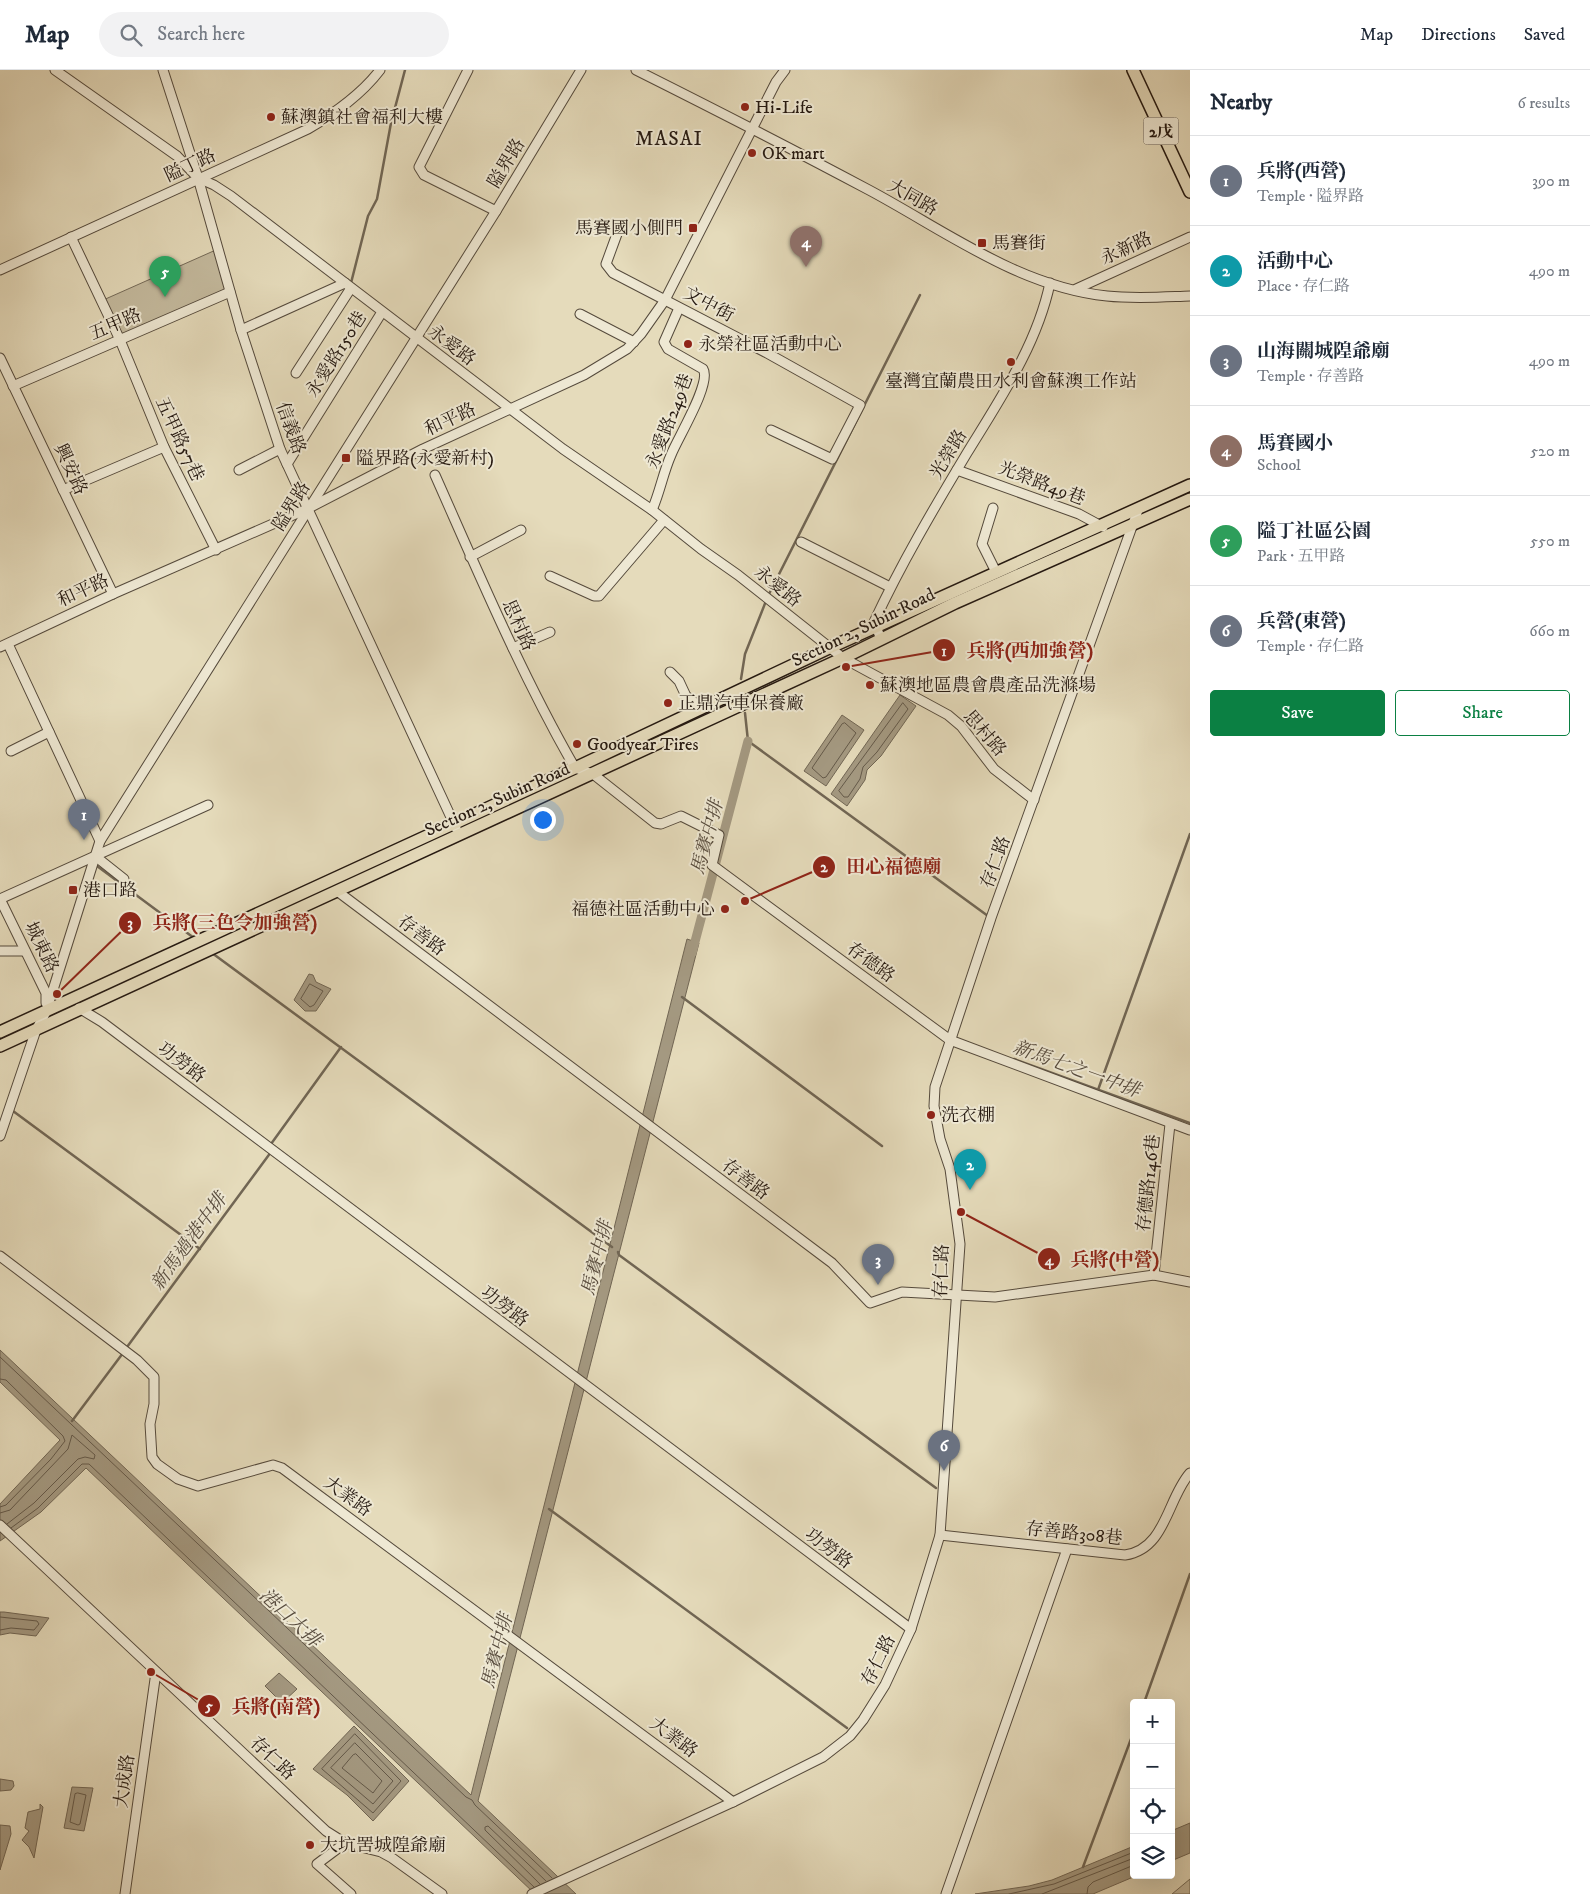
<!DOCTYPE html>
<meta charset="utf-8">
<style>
:root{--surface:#fff;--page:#f2f2f3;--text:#1f2937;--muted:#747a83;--line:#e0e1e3;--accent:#0b8043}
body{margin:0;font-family:"IM FELL DW Pica","Noto Serif TC",serif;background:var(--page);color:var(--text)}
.controls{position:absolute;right:15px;bottom:15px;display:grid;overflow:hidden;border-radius:5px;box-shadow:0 5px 20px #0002}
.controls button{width:45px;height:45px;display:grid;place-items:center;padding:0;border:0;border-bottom:1px solid var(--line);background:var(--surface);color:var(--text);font:25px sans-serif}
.you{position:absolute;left:542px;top:749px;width:18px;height:18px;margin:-12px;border:4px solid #fff;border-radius:50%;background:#1a73e8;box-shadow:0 0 0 8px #1a73e833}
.badge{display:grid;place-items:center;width:32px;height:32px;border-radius:50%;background:var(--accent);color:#fff;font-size:16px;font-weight:700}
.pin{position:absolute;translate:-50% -41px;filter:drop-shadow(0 1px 2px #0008)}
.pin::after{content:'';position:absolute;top:26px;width:18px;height:15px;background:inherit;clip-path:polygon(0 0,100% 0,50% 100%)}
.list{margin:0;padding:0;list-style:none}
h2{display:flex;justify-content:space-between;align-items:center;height:65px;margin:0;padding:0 20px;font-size:21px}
h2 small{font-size:16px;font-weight:400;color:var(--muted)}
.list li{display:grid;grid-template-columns:32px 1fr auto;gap:15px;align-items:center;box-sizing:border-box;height:90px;padding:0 20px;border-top:1px solid var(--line)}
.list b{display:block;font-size:19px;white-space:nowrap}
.list p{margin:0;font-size:16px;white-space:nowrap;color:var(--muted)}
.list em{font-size:16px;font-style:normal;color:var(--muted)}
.actions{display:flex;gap:10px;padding:15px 20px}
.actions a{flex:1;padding:11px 0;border:1px solid var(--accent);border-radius:5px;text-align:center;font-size:18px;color:var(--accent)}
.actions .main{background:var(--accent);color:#fff}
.icon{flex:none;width:28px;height:28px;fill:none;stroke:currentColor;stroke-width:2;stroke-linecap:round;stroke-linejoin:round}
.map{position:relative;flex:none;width:1190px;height:1824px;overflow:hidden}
header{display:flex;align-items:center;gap:30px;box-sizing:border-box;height:70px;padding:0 25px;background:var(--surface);border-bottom:1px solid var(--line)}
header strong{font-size:24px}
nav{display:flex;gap:28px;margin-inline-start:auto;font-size:18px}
.search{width:350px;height:45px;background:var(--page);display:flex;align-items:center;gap:12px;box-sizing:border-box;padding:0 18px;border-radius:28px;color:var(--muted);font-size:19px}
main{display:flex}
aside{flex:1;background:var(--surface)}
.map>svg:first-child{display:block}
.green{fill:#c4ba9e;stroke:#746a58}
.water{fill:#a49981;stroke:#716654}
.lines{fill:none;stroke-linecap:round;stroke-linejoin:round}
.shore{stroke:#645949;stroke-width:1}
.stream{stroke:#716654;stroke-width:2.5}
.canal{stroke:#a49981;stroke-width:9}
.minor-casing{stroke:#554a3c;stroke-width:11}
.major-casing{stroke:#251911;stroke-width:14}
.minor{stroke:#eee8d3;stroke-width:9}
.major{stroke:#e5dbbb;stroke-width:11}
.poi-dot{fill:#8f2418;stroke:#eee8d3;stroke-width:2}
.labels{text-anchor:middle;stroke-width:4;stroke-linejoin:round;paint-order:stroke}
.shield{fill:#eee8d3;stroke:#61574b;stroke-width:1}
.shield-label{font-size:16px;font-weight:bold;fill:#251911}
.poi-label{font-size:18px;fill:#251911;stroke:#eee8d3;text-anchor:start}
.street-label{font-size:18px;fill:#251911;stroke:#eee8d3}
.water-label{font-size:19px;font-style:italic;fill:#584c3e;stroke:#eee8d3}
.quarter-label{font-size:20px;letter-spacing:1px;fill:#251911;stroke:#eee8d3}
.leader{fill:none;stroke:#8f2418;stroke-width:2}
.callout-dot{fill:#8f2418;stroke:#eee8d3;stroke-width:2}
.mark-label{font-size:15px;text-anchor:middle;font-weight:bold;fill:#fff}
.callout-label{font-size:19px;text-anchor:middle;font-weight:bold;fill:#8f2418;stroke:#eee8d3;stroke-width:4;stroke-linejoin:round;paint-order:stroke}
</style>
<header>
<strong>Map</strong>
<div class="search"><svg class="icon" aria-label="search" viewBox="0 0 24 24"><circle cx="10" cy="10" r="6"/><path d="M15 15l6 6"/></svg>Search here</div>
<nav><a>Map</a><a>Directions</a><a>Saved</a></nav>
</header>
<main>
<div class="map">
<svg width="1190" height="1824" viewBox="0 0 1190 1824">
<rect width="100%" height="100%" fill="#e5dbbb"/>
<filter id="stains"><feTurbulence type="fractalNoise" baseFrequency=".004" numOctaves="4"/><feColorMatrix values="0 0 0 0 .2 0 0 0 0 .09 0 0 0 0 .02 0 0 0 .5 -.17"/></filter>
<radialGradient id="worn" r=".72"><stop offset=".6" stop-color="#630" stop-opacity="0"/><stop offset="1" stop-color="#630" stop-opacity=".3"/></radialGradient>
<g class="green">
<polygon points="218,179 230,222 120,270 101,231"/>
<polygon points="1190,1809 1190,1824 1172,1824"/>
</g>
<g class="water">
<polygon points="900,625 916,636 881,686 867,700 865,710 847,736 831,724"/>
<polygon points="842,645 864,660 826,716 804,701"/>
<polygon points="687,869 699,873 478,1731 576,1824 535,1824 86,1398 41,1442 0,1471 0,1434 60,1370 0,1312 0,1280 471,1725"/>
<polygon points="309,904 313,905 316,912 331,919 316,941 305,941 294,930"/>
<polygon points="0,1542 4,1542 49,1548 36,1566 10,1563 0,1565"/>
<polygon points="279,1603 297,1619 282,1633 265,1616"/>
<polygon points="354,1656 409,1711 373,1751 347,1725 313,1699"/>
<polygon points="0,1709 13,1711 14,1716 11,1720 0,1721"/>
<polygon points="72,1717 93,1718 84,1761 64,1758"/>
<polygon points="40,1734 43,1737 34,1788 29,1777 22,1770 29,1761 25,1758 28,1742 40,1739"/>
<polygon points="1190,1753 1190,1783 1171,1791 1171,1761"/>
<polygon points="0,1755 10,1756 11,1764 0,1800"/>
<polygon points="1134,1776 1134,1805 1138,1805 1093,1824 975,1824 1029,1816 1052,1810"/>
</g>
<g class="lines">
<g class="shore">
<polygon points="903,633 908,639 877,682 863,697 860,709 848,727 844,727 839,721"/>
<polygon points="845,653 856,663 826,707 823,708 812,698 842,654"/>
<polygon points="310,914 323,921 314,935 310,937 301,929"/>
<polyline points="0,1287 466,1727 472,1730 475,1735 552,1808"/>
<polyline points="0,1309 6,1310 63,1366 65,1371 51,1389 6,1435 0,1437"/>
<polyline points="0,1443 10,1440 68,1379 72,1365 95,1385 94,1389 85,1387 78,1389 34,1433 7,1454"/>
<polyline points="11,1458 38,1438 82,1394 89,1394 534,1817"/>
<polyline points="0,1547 37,1551 39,1554 34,1560 11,1558 0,1560"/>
<polygon points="355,1664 401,1711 373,1743 322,1699"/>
<polygon points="355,1673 393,1711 373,1734 331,1698"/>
<polygon points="356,1684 382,1711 373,1723 342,1698 353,1685"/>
<polygon points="78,1723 86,1725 80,1754 78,1755 70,1752 75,1724"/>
<polyline points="540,1814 485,1760 485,1757 488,1756 546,1811"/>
<polyline points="1009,1824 1054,1814 1134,1782"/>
<polyline points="1042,1824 1134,1788"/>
<polyline points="1087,1824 1088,1817 1093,1812 1134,1795"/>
</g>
<g class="stream">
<polyline points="351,213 368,146 377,129 391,53 405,0"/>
<polyline points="769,524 920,225"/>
<polyline points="741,609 745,584 766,531"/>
<polyline points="745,643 748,671 988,846"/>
<polyline points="97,796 194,868"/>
<polyline points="212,883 612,1177"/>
<polyline points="682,927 882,1076"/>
<polyline points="1014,989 1190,1053"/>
<polyline points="1098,1020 1190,764"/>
<polyline points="13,1041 200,1179"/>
<polyline points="271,1074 341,977"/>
<polyline points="618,1182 619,1185 936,1418"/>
<polyline points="127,1277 271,1082"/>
<polyline points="72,1351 123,1283"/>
<polyline points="549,1439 847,1658"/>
<polyline points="1144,1633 1190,1504"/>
<polyline points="1083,1797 1134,1661"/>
</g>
<polyline class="canal" points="692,883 748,671"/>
<defs>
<g id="minor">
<polyline points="55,0 177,86 198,108 214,115 231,126 563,379 652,440 701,479 738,505 843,588 948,645 961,656 994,699 1034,730"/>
<polyline points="163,0 198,108 241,260 280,379 456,758"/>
<polyline points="468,0 419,97 424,105 496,141"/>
<path d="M636,0C714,39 792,79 869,120C944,160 1019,217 1107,226C1134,229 1162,227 1190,226"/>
<polyline points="617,164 606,194 613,203 767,283 860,335 832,389 771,360"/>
<polyline points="71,167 120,270 164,377 216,480"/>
<path d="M0,200L308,59C335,43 361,25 380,0"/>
<polyline points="1076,219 1190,167"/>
<polyline points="580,244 634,272"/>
<polyline points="241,260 345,213"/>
<polyline points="0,288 113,524"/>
<polyline points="296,303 351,218"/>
<polyline points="13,316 230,222"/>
<polyline points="287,394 382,242"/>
<polyline points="239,400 280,379"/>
<polyline points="957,400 1079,444 1103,457"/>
<path d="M435,405C479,504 521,604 575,698L593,704L655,753L661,754L681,746L719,765L712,795L950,970L1190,1060"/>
<polyline points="63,420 164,377"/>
<polyline points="993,438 982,474 996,502"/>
<path d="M652,440C660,422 663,403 671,385C677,369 712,313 703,299L668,279L664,272L679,238"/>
<polyline points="801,472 890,517"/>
<polyline points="470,487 521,460"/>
<polyline points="550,506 594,526 599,526 664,450"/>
<path d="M881,569L874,552C901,494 934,438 967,383C1000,329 1037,275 1050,213"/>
<polyline points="8,574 100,771"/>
<polyline points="0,577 113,524 307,439 423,379 584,305 627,279 641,264 665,230 776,12 785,0"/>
<polyline points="513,578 550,562"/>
<polyline points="670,602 679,611 686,626 702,638"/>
<polyline points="11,681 49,662"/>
<polyline points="95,786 124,809"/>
<polyline points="337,821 832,1193 870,1233 902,1222 995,1227 1154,1205 1190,1212"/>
<polyline points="0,829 208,735"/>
<polyline points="0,829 46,923 46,933"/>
<polyline points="0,881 25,881"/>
<polyline points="79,938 102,952 911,1559"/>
<polyline points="0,1066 36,960 46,942 100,771 496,141 581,0"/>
<polyline points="0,1186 137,1290 154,1307 154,1334 150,1354 152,1387 157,1394 178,1409 198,1416 273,1395 282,1398 733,1732"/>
<polyline points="1154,1205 1170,1054"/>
<polyline points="0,1455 326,1761 345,1773 381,1782 392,1788 442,1824"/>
<path d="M940,1465L1125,1485C1166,1479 1167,1429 1190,1403"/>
<polyline points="345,1773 317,1794 351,1824"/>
<polyline points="125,1824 156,1602"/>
<polyline points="532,1824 733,1732 823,1687 850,1666 863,1650 885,1615 911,1559 940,1465 960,1174 950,1099 940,1069 934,1036 935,1017 991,848 1138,440"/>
<polyline points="946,1824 1067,1479"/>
</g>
<g id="major">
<polyline points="1133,0 1190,122"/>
<polyline points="0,962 575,698 829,578 1190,415"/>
<polyline points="0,976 843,588 955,533 1190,429"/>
</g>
</defs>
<use href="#minor" class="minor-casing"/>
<use href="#major" class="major-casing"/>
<use href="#minor" class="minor"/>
<use href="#major" class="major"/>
</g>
<g class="poi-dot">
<circle cx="745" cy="37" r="5"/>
<circle cx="271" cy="47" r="5"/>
<circle cx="752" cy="83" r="5"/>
<rect x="688" y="153" width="10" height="10" rx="2.5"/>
<rect x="977" y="168" width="10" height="10" rx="2.5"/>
<circle cx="688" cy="274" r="5"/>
<circle cx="1011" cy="292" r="5"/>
<rect x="341" y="383" width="10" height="10" rx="2.5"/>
<circle cx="870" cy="615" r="5"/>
<circle cx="668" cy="633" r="5"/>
<circle cx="577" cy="674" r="5"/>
<rect x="68" y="815" width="10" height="10" rx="2.5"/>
<circle cx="725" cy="839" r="5"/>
<circle cx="931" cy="1045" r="5"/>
<circle cx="310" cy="1775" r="5"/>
</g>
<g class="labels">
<rect class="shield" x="1143.5" y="47.5" width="35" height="27" rx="4"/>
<g class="shield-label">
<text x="1161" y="67">2戊</text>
</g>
<g class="poi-label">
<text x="755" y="43">Hi-Life</text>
<text x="281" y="53">蘇澳鎮社會福利大樓</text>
<text x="762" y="89">OK mart</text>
<text x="683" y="164" text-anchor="end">馬賽國小側門</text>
<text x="992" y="179">馬賽街</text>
<text x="698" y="280">永榮社區活動中心</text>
<text x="1011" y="317" text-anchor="middle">臺灣宜蘭農田水利會蘇澳工作站</text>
<text x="356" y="394">隘界路(永愛新村)</text>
<text x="880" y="621">蘇澳地區農會農產品洗滌場</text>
<text x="678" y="639">正鼎汽車保養廠</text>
<text x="587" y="680">Goodyear Tires</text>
<text x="83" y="826">港口路</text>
<text x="715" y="845" text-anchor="end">福德社區活動中心</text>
<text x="941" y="1051">洗衣棚</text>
<text x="320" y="1781">大坑罟城隍爺廟</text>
</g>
<g class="street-label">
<text transform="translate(506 93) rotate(-59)" y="6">隘界路</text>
<text transform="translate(190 95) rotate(-25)" y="6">隘丁路</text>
<text transform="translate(913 127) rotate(30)" y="6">大同路</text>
<text transform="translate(1126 178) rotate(-25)" y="6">永新路</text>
<text transform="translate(709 234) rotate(28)" y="6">文中街</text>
<text transform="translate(115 254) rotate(-23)" y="6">五甲路</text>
<text transform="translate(452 275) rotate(37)" y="6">永愛路</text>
<text transform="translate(336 284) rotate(-58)" y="6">永愛路150巷</text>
<text transform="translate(450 349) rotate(-25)" y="6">和平路</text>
<text transform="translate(669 351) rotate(-69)" y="6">永愛路249巷</text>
<text transform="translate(291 358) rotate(70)" y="6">信義路</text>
<text transform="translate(180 369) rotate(65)" y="6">五甲路57巷</text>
<text transform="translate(948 384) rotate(-59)" y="6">光榮路</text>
<text transform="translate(71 399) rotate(65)" y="6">興安路</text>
<text transform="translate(1042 413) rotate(21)" y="6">光榮路49巷</text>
<text transform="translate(291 436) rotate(-58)" y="6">隘界路</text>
<text transform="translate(778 516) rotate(39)" y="6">永愛路</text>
<text transform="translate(83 520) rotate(-25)" y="6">和平路</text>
<text transform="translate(519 555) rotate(65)" y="6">思村路</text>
<text transform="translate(863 557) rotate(-26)" y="6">Section 2, Subin Road</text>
<text transform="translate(985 663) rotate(49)" y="6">思村路</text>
<text transform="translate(497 729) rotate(-24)" y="6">Section 2, Subin Road</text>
<text transform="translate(995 792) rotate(-70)" y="6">存仁路</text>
<text transform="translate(422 865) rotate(37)" y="6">存善路</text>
<text transform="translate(42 877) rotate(64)" y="6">城東路</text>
<text transform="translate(871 892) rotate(36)" y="6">存德路</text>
<text transform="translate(182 992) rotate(37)" y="6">功勞路</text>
<text transform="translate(746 1109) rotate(37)" y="6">存善路</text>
<text transform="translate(1148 1113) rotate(-84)" y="6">存德路146巷</text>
<text transform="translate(941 1201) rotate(-88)" y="6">存仁路</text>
<text transform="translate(505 1236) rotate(37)" y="6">功勞路</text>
<text transform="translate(348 1426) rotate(36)" y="6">大業路</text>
<text transform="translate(1074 1463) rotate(6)" y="6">存善路308巷</text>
<text transform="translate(829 1478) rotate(37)" y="6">功勞路</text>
<text transform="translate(878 1590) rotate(-64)" y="6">存仁路</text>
<text transform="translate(674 1667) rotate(37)" y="6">大業路</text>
<text transform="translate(273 1688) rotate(43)" y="6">存仁路</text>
<text transform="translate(124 1711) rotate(-82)" y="6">大成路</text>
</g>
<g class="water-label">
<text transform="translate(706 767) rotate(-75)" y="7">馬賽中排</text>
<text transform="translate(1077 998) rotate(20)" y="7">新馬七之一中排</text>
<text transform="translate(188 1171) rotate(-54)" y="7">新馬過港中排</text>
<text transform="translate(596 1188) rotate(-76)" y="7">馬賽中排</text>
<text transform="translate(291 1547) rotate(43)" y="7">港口大排</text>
<text transform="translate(496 1581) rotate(-76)" y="7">馬賽中排</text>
</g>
<g class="quarter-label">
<text x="669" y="75">MASAI</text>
</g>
</g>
<path class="leader" d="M846 597L944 580M745 831L824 797M57 924L130 853M961 1142L1049 1189M151 1602L209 1636"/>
<g class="callout-dot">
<circle cx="846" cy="597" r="5"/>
<circle cx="745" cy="831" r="5"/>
<circle cx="57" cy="924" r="5"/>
<circle cx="961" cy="1142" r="5"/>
<circle cx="151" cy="1602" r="5"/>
<circle cx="944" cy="580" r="12"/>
<circle cx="824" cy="797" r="12"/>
<circle cx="130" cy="853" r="12"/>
<circle cx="1049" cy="1189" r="12"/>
<circle cx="209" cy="1636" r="12"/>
</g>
<g class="mark-label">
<text x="944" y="586">1</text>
<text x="824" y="802">2</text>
<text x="130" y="858">3</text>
<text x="1049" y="1195">4</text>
<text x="209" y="1641">5</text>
</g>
<g class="callout-label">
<text x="1030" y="587">兵將(西加強營)</text>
<text x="894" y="803">田心福德廟</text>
<text x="235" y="859">兵將(三色令加強營)</text>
<text x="1115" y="1196">兵將(中營)</text>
<text x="276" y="1643">兵將(南營)</text>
</g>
<rect width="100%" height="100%" filter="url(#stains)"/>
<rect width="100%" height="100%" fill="url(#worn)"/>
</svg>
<div class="controls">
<button>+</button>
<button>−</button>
<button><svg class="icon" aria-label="locate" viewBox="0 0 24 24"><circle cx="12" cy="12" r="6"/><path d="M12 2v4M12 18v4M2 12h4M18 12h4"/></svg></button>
<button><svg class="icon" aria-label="layers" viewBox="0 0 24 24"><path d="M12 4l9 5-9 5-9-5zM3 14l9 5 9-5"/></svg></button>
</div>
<div class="you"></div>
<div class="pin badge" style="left:84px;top:770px;background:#6b7280">1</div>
<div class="pin badge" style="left:970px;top:1120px;background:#0f9aa8">2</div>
<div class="pin badge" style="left:878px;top:1215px;background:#6b7280">3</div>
<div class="pin badge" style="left:806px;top:197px;background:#8d6e63">4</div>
<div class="pin badge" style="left:165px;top:227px;background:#2e9e5b">5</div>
<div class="pin badge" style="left:944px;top:1401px;background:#6b7280">6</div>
</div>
<aside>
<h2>Nearby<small>6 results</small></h2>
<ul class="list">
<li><span class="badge" style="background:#6b7280">1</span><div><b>兵將(西營)</b><p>Temple · 隘界路</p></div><em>390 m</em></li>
<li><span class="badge" style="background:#0f9aa8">2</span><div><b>活動中心</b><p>Place · 存仁路</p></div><em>490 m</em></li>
<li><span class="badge" style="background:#6b7280">3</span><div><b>山海關城隍爺廟</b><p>Temple · 存善路</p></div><em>490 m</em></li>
<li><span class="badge" style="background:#8d6e63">4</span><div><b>馬賽國小</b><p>School</p></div><em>520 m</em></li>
<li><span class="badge" style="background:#2e9e5b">5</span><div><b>隘丁社區公園</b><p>Park · 五甲路</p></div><em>550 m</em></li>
<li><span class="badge" style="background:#6b7280">6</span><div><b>兵營(東營)</b><p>Temple · 存仁路</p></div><em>660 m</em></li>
</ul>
<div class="actions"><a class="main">Save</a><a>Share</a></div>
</aside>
</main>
